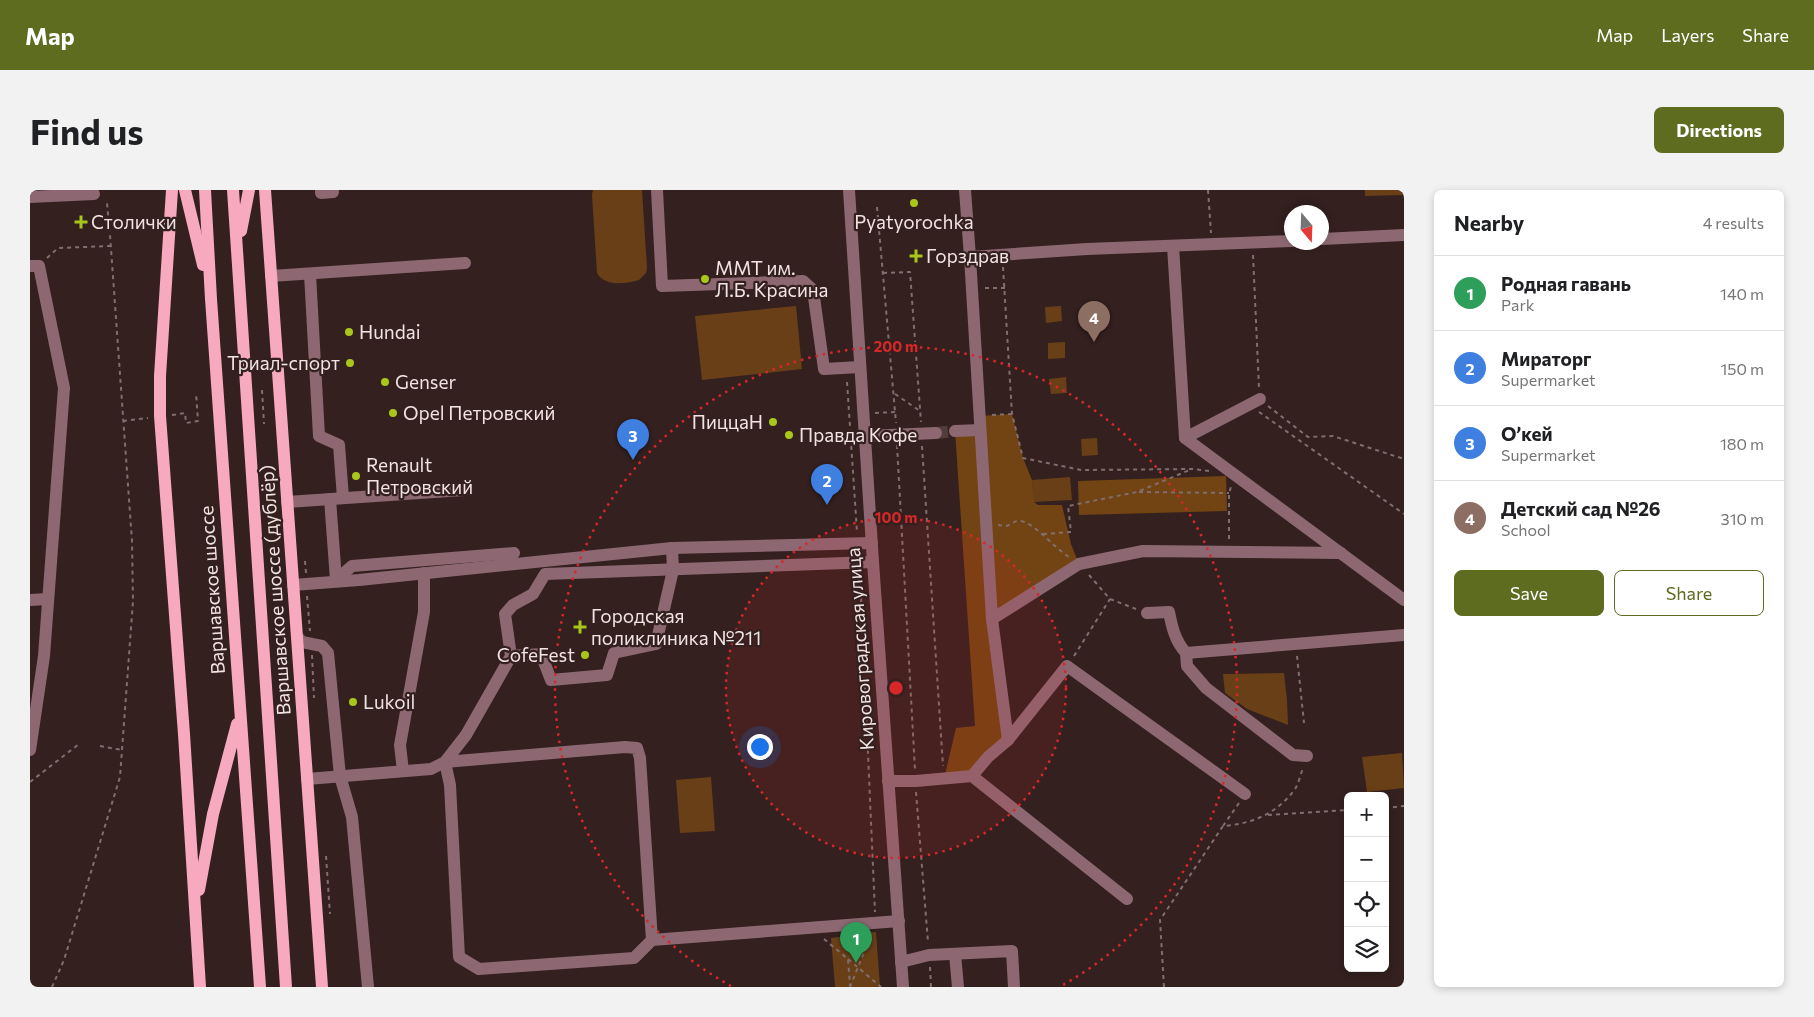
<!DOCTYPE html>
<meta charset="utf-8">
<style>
:root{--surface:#fff;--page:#f2f2f2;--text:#202124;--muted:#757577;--line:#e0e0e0;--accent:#5e6c20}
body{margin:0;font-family:Commissioner,sans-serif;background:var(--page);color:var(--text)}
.controls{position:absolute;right:15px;bottom:15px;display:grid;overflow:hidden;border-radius:8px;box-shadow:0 2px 8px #0003}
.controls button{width:45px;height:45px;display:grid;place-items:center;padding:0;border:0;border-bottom:1px solid var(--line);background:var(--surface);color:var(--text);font:25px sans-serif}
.compass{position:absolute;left:1254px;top:15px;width:45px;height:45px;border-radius:50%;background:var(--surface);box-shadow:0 2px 8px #0003;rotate:161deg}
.you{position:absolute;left:729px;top:556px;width:18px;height:18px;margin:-12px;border:4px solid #fff;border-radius:50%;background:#1a73e8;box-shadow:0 0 0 8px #1a73e833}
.badge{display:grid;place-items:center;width:32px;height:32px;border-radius:50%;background:var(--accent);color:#fff;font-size:16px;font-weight:700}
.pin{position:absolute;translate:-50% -41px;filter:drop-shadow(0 1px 2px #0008)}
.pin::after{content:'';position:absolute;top:26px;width:18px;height:15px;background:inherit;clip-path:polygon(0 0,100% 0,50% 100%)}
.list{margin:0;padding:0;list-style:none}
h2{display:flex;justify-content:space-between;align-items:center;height:65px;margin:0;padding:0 20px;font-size:21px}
h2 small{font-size:16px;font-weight:400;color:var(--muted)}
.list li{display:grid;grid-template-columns:32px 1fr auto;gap:15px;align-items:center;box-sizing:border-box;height:75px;padding:0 20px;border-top:1px solid var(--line)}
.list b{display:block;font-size:19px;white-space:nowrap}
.list p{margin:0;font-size:16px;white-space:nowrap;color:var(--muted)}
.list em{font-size:16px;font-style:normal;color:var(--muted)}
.actions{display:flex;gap:10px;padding:15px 20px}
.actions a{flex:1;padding:11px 0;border:1px solid var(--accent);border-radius:8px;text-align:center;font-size:18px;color:var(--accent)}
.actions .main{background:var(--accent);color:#fff}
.icon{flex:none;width:28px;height:28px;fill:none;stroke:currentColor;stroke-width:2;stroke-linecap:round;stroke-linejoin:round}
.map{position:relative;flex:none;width:1374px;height:797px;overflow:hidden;border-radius:8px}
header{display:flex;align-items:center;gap:30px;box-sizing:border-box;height:70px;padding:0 25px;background:var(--accent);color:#fff}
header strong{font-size:24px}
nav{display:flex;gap:28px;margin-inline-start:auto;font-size:18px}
.intro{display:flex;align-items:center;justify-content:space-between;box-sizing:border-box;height:120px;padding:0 30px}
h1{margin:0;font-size:35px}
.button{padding:12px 22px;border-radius:8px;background:var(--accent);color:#fff;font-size:18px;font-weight:700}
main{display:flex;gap:30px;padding:0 30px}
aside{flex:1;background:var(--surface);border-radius:8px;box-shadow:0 2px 8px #0003}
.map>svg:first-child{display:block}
.green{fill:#693f18}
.forest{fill:#724313}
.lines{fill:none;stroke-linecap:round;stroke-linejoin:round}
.minor-tunnel{stroke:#503d3c;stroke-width:12;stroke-dasharray:12 6;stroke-linecap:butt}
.path{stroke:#806f6e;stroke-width:2;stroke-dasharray:4 4;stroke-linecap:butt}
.minor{stroke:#8d6872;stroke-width:12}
.major{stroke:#f6a9bf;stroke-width:12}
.ring{fill:none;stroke:#d62828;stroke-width:2.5;stroke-dasharray:2.5 5}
.poi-dot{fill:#a9c71b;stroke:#33201f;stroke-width:2}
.labels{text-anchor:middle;stroke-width:4.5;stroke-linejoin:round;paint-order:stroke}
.poi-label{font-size:19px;fill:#f1e3e2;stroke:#33201f;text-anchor:start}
.street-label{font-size:19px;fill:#f1e3e2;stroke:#33201f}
.centre{fill:#d62828;stroke:#33201f;stroke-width:2.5}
.ring-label{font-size:15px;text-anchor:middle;font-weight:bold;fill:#d62828;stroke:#33201f;stroke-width:4.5;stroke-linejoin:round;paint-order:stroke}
</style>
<header>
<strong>Map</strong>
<nav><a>Map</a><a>Layers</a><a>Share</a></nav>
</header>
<div class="intro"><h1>Find us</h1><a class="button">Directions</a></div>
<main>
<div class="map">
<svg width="1374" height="797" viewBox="0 0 1374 797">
<rect width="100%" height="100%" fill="#33201f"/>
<g class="green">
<path d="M563,0H612L617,78L616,83L609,90C596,94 575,97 567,83L562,5Z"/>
<polygon points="1335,0 1374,0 1374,5 1335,6"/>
<polygon points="766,116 772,179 672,190 665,126"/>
<polygon points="1031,116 1032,131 1016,133 1015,117"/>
<polygon points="1035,152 1035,168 1018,169 1018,153"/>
<polygon points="1036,187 1037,203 1021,204 1019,189"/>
<polygon points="1067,248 1068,265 1052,266 1051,249"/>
<polygon points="1040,287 1042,310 1003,312 1002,290"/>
<polygon points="1254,483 1257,510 1258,535 1217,519 1195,503 1193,484"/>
<polygon points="1372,563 1374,598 1337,602 1332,567"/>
<polygon points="681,587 685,641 650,643 646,590"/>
<polygon points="846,742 850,797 805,797 801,748"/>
</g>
<g class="forest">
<polygon points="982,224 993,268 1002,290 1004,312 1008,315 1032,315 1041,354 1049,374 962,429 978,550 942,586 914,589 926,538 945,536 925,241 950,240 949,226"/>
<polygon points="1196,286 1197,321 1049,325 1048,291"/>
</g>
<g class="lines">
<polyline class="minor-tunnel" points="906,243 925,241"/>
<g class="path">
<polyline points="1178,0 1181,43"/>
<polyline points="847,17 866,233"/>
<polyline points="1223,65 1229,198"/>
<polyline points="17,68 28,58 80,56"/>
<polyline points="973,77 982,224 993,268 1051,280 1163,279 1180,281"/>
<polyline points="853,83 880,82 891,232"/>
<polyline points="955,98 975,98"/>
<polyline points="817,192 827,342"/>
<polyline points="232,200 234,234"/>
<polyline points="865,204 890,221"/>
<polyline points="1238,216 1278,247 1303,246 1374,269"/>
<polyline points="1229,222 1374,324"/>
<polyline points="845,223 865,222"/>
<polyline points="142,225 155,223 156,233 168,231 166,203"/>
<polyline points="962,225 982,224"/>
<polyline points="93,231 118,228"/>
<polyline points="867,255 885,580"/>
<polyline points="892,256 913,576"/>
<polyline points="1109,302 1199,303"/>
<path d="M968,335C970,335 973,336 976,336C981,335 984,330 991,331C1006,334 1024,358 1039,367"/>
<polyline points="1013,344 1041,342 1038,316 1107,302 1162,279"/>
<polyline points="1199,349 1199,303 1201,297"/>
<polyline points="275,371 276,383"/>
<polyline points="830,384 845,722"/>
<polyline points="1059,385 1080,409 1106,419"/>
<polyline points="277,406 280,441"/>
<polyline points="282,465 284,508"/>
<polyline points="1044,466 1080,409"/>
<polyline points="1267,466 1274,533"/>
<polyline points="70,556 92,560"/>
<polyline points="0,592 49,554"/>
<polyline points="886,602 898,752"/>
<polyline points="1355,618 1374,616"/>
<polyline points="1238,625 1318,620"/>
<polyline points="1193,636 1209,613"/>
<polyline points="296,666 300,724"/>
<polyline points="794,749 818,769 820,796"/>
<polyline points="818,769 851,797"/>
<polyline points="900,777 901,797"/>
<polyline points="22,797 34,770 90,587 103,411 102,351 80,45 77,13 74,11"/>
<polyline points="820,797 841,745"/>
<path d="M1134,797L1130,730L1193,636C1220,634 1244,625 1262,603C1268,597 1270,586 1273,578"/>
</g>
<g class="minor">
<polyline points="291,0 291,3 303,2"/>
<polyline points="627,0 632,96 773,91 783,100 794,179 830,177"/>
<polyline points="819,0 843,372 873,797"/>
<polyline points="935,0 940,67 1057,59 1262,51"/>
<polyline points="0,7 64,4"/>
<polyline points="1292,49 1374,45"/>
<polyline points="1143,56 1155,248 1374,410"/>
<polyline points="0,76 9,76 34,198 14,466 0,560"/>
<polyline points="280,84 289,246 309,255 313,308"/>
<polyline points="241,86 435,73"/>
<polyline points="925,241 950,240"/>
<polyline points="836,246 906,243"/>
<polyline points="1155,248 1230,209"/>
<polyline points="300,309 306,390"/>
<polyline points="257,312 434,300"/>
<polyline points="306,390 322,376 484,363"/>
<polyline points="263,395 329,390 642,358 842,353"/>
<polyline points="0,410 18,409"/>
<path d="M1117,423L1139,422C1142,437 1145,451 1156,463L1374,445"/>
<polyline points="962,429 1049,374 1113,361 1311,363"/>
<polyline points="267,446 272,452 292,456 298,463 310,586 322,627 338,797"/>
<polyline points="1156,463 1157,476 1176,498 1263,565 1277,566"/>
<polyline points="481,466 511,464 521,490 577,485 584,463 626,454 643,380 642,358"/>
<polyline points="978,550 1037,476 1215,604"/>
<polyline points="373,581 370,555 394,422 394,383"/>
<polyline points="942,586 1097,709"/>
<polyline points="277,589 401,579 415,572 436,545 481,466 475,424 483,415 503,404 515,384 843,372"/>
<polyline points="858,591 886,591 942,586 958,567 978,550 962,429 940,67"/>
<polyline points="622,750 604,768 449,779 429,767 420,595 415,572 595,557 607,558 610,568 622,750 869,731"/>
<polyline points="925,764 928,797"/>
<polyline points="871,772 899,765 982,761 984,797"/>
</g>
<g class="major">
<polyline points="142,0 130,186 130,226 154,544 170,797"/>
<polyline points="155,0 173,75"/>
<polyline points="175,0 181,109 230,797"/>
<polyline points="203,0 256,797"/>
<polyline points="235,0 292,797"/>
<polyline points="211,41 219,0"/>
<polyline points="169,700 183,624 207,534"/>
</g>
</g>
<circle cx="866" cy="498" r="170" fill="#d62828" fill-opacity=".12"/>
<g class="ring">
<circle cx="866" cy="498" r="170"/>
<path d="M701 796A341 341 0 1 1 1031 796"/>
</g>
<g class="poi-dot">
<circle cx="884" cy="13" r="5"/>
<path d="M48.5 24.5h5v5h5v5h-5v5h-5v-5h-5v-5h5z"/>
<path d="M883.5 58.5h5v5h5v5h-5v5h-5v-5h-5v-5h5z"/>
<circle cx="675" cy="89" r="5"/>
<circle cx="319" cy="142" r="5"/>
<circle cx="320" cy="173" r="5"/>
<circle cx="355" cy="192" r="5"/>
<circle cx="363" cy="223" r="5"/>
<circle cx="743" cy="232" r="5"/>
<circle cx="759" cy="245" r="5"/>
<circle cx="326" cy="286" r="5"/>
<path d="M547.5 429.5h5v5h5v5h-5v5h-5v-5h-5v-5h5z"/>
<circle cx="555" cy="465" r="5"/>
<circle cx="323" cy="512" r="5"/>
</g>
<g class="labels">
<g class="poi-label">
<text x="61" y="39">Столички</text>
<text x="884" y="39" text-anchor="middle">Pyatyorochka</text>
<text x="896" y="73">Горздрав</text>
<text x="685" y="85">ММТ им.<tspan x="685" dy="22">Л.Б. Красина</tspan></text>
<text x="329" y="149">Hundai</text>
<text x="310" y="180" text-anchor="end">Триал-спорт</text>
<text x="365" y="199">Genser</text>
<text x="373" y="230">Opel Петровский</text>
<text x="733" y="239" text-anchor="end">ПиццаН</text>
<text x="769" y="252">Правда Кофе</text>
<text x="336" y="282">Renault<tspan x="336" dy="22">Петровский</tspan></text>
<text x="561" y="433">Городская<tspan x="561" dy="22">поликлиника №211</tspan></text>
<text x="545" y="472" text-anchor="end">CofeFest</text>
<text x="333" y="519">Lukoil</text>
</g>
<g class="street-label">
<text transform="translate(182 400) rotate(-94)" y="7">Варшавское шоссе</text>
<text transform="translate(245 400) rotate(-94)" y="7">Варшавское шоссе (дублёр)</text>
<text transform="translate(830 459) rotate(-94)" y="7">Кировоградская улица</text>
</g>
</g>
<circle cx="866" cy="498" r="8" class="centre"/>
<g class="ring-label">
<text x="866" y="162">200 m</text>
<text x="866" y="333">100 m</text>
</g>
</svg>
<div class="controls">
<button>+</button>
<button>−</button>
<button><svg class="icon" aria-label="locate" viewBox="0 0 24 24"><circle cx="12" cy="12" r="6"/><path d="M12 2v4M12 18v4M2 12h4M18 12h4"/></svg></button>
<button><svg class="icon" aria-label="layers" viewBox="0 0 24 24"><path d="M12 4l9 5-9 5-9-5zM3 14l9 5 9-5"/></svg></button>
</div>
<svg class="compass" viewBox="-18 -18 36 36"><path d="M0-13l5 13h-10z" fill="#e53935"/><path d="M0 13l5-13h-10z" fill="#757577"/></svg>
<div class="you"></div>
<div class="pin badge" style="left:826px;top:773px;background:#2e9e5b">1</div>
<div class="pin badge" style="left:797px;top:315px;background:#3f7fe0">2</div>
<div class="pin badge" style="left:603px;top:270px;background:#3f7fe0">3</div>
<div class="pin badge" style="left:1064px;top:152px;background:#8d6e63">4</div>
</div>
<aside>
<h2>Nearby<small>4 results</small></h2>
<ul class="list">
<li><span class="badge" style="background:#2e9e5b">1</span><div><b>Родная гавань</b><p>Park</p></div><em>140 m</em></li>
<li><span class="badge" style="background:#3f7fe0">2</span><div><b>Мираторг</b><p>Supermarket</p></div><em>150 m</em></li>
<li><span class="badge" style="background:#3f7fe0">3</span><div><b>О’кей</b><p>Supermarket</p></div><em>180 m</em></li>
<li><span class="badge" style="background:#8d6e63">4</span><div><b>Детский сад №26</b><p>School</p></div><em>310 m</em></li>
</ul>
<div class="actions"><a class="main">Save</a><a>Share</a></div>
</aside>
</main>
